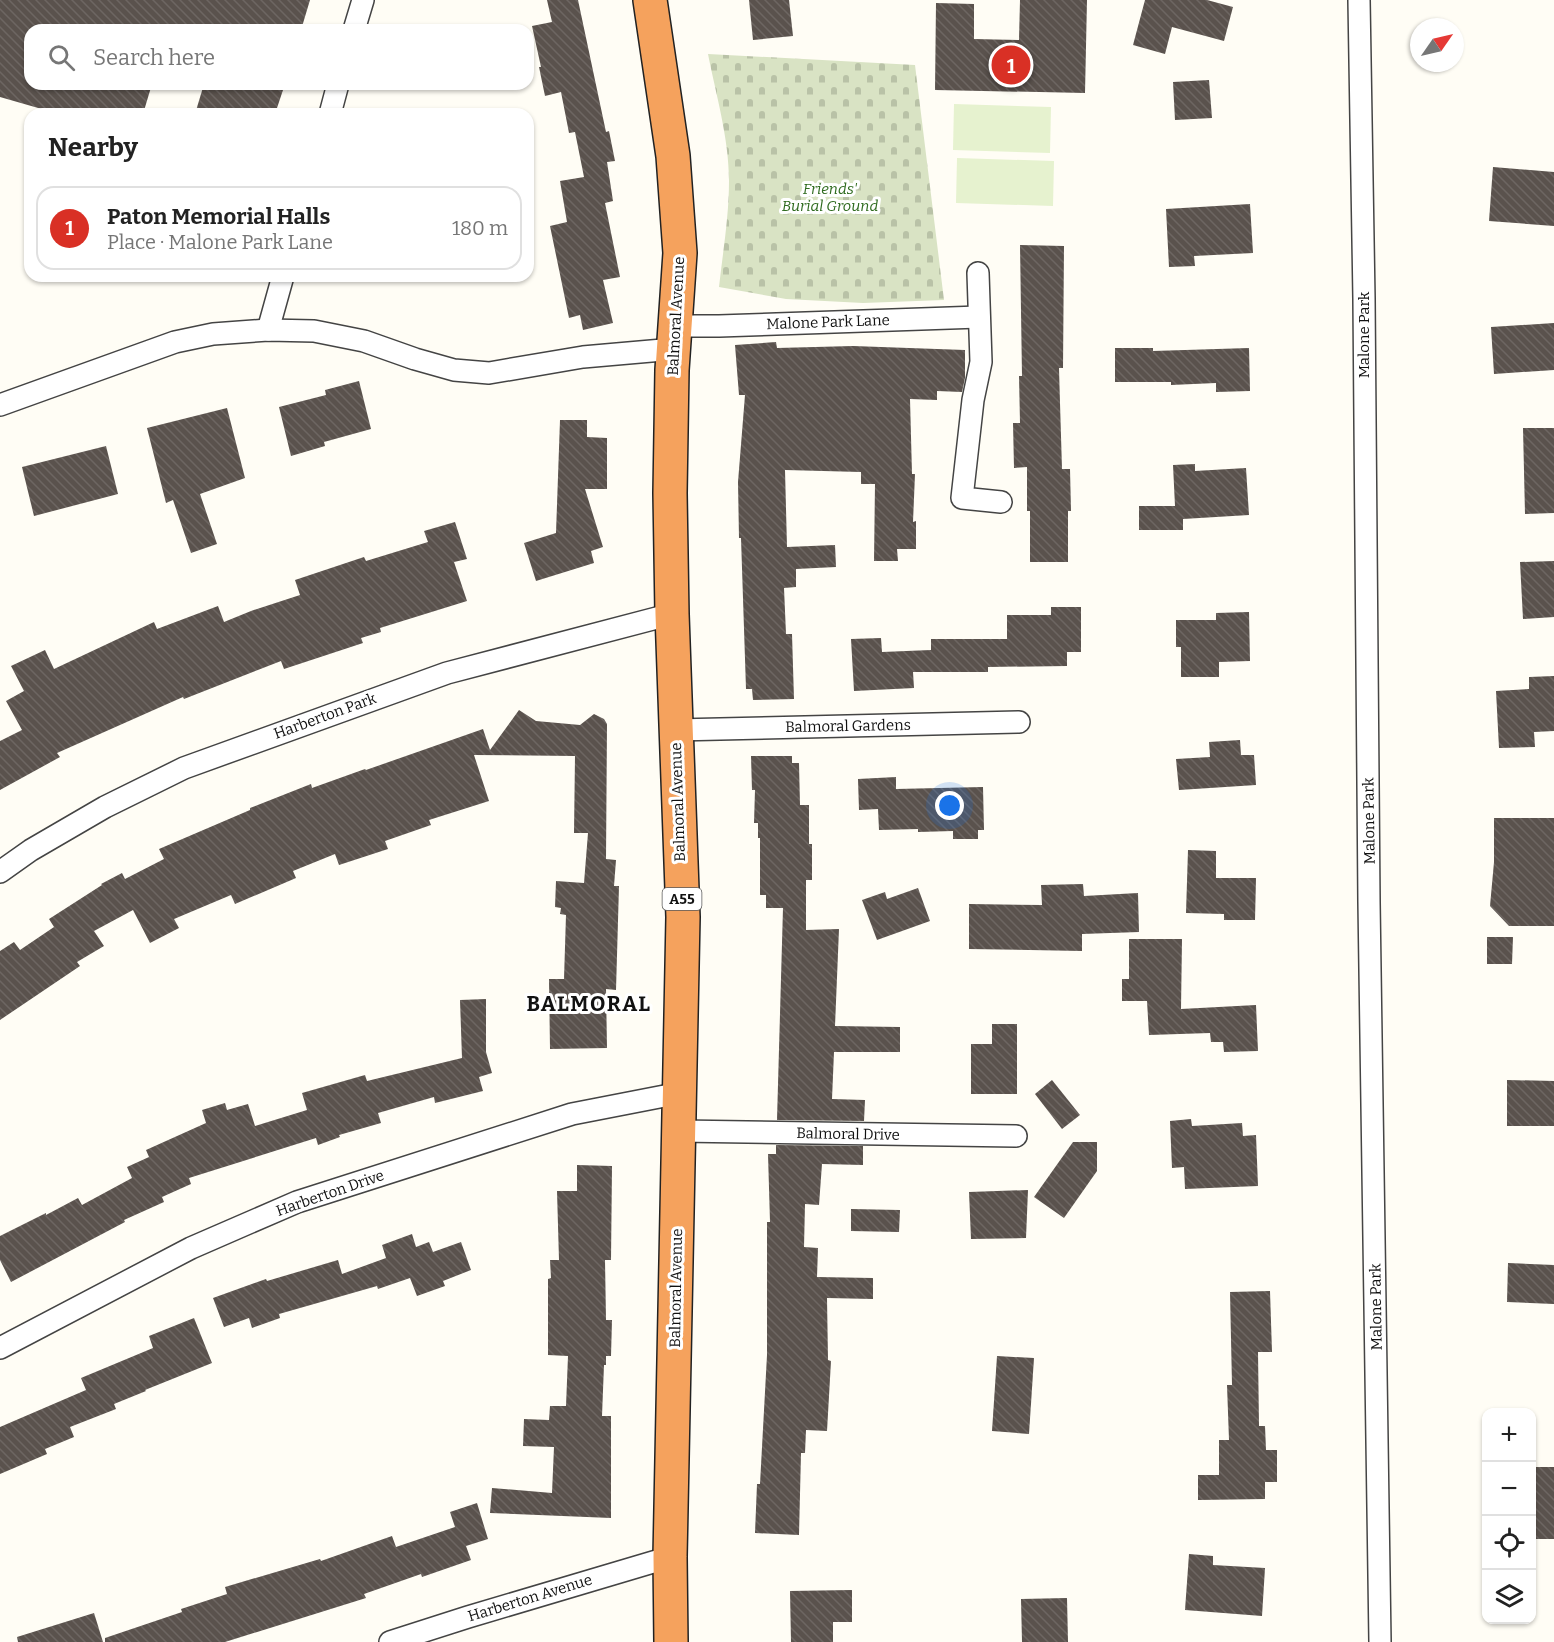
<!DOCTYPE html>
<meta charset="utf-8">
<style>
:root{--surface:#fff;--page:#f2f2f2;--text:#222;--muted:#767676;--line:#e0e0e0;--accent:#d93025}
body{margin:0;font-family:Bitter,serif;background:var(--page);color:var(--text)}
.controls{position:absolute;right:18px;bottom:18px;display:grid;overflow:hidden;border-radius:12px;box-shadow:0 2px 4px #0004}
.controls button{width:54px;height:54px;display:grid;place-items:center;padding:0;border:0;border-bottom:2px solid var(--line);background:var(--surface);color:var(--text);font:30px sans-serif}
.compass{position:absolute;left:1410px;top:18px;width:54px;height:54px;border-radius:50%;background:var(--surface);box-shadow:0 2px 4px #0004;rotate:56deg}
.you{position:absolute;left:950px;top:806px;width:21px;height:21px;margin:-15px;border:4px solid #fff;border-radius:50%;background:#1a73e8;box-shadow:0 0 0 9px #1a73e833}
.badge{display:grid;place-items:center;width:39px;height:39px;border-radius:50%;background:var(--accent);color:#fff;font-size:20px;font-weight:700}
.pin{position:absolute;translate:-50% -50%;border:3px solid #fff;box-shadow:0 2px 6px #0006}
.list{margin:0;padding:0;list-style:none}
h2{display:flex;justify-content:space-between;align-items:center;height:78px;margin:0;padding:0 24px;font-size:26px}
h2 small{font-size:20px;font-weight:400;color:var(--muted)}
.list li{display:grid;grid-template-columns:39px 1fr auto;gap:18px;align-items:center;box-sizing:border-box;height:84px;margin:0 12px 12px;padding:0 12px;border:2px solid var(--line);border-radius:18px}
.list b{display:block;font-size:22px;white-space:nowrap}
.list p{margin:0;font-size:20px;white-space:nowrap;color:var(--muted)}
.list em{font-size:20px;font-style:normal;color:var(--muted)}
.icon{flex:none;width:33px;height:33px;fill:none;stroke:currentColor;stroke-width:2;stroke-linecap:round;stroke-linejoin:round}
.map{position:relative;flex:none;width:1554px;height:1642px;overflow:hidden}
.search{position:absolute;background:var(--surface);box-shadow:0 2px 4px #0004;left:24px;top:24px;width:510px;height:66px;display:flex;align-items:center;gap:15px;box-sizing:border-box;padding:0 21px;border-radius:18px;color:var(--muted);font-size:22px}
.panel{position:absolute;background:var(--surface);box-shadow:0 2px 4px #0004;left:24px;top:108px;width:510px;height:174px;border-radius:18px}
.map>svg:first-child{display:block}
.cemetery{fill:url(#cemetery-stones)}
.pitch{fill:#e6f2cf}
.building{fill:url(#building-back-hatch)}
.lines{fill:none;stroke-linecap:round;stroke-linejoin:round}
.street-casing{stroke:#444;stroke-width:24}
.highway-casing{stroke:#222;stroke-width:36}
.street{stroke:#fff;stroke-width:21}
.highway{stroke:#f5a25d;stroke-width:33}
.labels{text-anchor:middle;stroke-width:6;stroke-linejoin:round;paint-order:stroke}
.shield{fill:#fff;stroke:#585858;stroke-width:1.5}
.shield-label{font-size:14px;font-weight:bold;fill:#111}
.park-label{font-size:15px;font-style:italic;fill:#2f6b1f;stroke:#fff}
.street-label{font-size:15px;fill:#111;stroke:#fff}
.district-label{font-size:21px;font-weight:bold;letter-spacing:1.5px;fill:#111;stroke:#fff}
</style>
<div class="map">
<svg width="1554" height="1642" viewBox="0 0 1554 1642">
<defs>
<pattern id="cemetery-stones" width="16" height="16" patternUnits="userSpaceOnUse" patternTransform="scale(1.5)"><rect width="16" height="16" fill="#d9e3c4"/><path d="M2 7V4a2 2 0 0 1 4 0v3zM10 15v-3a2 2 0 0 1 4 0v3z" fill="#b9c2a7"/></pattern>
<pattern id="building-back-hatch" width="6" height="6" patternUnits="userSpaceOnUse" patternTransform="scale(1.5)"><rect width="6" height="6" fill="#5a524d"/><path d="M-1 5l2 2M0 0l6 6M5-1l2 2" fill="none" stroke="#6d6662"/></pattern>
</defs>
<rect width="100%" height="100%" fill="#fffdf5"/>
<path class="cemetery" d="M708,54L915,65L944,300L863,303L786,299L719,287C723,251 729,216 729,181C729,138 716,95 708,54Z"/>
<g class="pitch">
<polygon points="954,104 1051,107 1050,153 953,150"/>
<polygon points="957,158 1054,161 1053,206 956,203"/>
</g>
<g class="building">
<polygon points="0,0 310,0 301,30 30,30 30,84 152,84 143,114 59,114 0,97"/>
<polygon points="547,0 578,0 606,132 609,131 615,161 607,162 613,201 605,203 620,277 603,280 613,323 583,330 580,315 569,318 550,226 567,222 560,181 584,177 575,132 569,133 561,92 545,96 539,67 541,67 532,26 552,22"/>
<polygon points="749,0 789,0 793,36 753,40"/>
<polygon points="1020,0 1087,0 1085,93 935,90 936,3 974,4 974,39 1019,40"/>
<polygon points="1145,0 1207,0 1233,7 1224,41 1172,27 1165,54 1133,45"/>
<polygon points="1209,80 1212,118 1175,120 1173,82"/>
<polygon points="204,84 285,84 275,114 195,114"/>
<polygon points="1493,167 1554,172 1554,226 1489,221"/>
<polygon points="1250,204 1253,253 1194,256 1195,266 1169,267 1166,209"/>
<polygon points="1020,245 1064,246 1063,368 1059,368 1060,403 1062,469 1070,469 1071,511 1068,511 1068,562 1030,562 1030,511 1027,511 1027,467 1014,468 1013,423 1020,423 1019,376 1022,376"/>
<polygon points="1554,323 1554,370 1494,374 1491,327"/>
<polygon points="776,342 777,348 853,346 965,350 965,378 962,392 937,391 937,400 910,399 912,474 915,474 913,522 916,521 916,549 897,549 898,561 874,561 875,484 861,484 861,472 785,470 787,547 835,545 836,567 796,569 796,587 784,588 786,634 792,634 794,699 753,700 752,689 746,689 741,538 739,538 738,482 745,395 739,395 735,345"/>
<polygon points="1115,348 1153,348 1153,351 1249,348 1250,391 1216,392 1216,383 1171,385 1171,382 1115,382"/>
<polygon points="359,381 371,429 324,442 325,446 291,456 279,407 326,395 325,390"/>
<polygon points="227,408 245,478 200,494 217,544 191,553 173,500 166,503 147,428"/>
<polygon points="560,420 587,420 587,437 607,438 607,489 585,489 603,547 591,551 594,563 536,581 524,543 556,533"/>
<polygon points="1523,428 1554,428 1554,513 1525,514"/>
<polygon points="106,446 118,494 34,516 22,467"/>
<polygon points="1195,464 1195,471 1246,468 1249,515 1183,519 1183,530 1139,530 1139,506 1175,506 1173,465"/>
<polygon points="455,522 467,559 454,562 467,601 380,628 381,632 361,638 363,643 284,669 281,661 184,699 183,697 57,753 60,757 0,790 0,741 22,730 6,701 24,691 11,666 45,650 54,669 154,622 157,629 218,606 224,622 251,611 300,595 295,580 364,557 366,561 428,542 424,531"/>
<polygon points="1554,561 1554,617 1523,619 1520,562"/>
<polygon points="1051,607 1081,607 1081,652 1067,652 1067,666 988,667 988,672 913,672 914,688 854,691 851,639 881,638 882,652 931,650 931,639 1007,639 1007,615 1051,615"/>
<polygon points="1249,612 1250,661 1219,662 1219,677 1181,677 1181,647 1176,647 1176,620 1216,620 1216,613"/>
<polygon points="1554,676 1554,731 1534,732 1535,747 1499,748 1496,691 1529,689 1529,677"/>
<polygon points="519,710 536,721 580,725 594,714 604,719 607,724 606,859 616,860 614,886 619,886 616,990 606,989 607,1048 550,1049 549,979 564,979 566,915 560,914 561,908 555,907 556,881 584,883 588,833 574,833 575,756 474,755 489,801 429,820 431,825 385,841 388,849 339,865 335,854 293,871 296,878 235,904 231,895 174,919 179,928 150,943 133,910 94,931 104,946 77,962 80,966 0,1020 0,951 14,942 20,950 54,927 49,919 102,885 101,884 122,873 125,879 164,859 159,849 250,810 250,808 311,784 312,788 365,769 366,770 483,729 490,750"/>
<polygon points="1240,740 1241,755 1254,755 1256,785 1179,790 1176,759 1210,757 1209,742"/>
<polygon points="751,756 792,756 792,763 799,763 800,805 809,805 809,844 812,844 812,880 806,880 806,930 839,929 835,1026 900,1027 900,1052 834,1052 832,1099 865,1100 864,1121 777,1120 783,908 766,908 766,895 760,895 760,838 758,838 758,823 754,823 755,790 752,790"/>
<polygon points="896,777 896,789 983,787 984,830 978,830 978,839 953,839 953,831 918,832 918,829 879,830 878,809 859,810 858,779"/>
<polygon points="1494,818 1554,818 1554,926 1509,926 1490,906 1494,862"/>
<polygon points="1188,850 1216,851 1216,878 1256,878 1255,920 1224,920 1224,914 1186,913"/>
<polygon points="1083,884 1084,896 1138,893 1139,932 1082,934 1082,951 969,949 969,904 1042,905 1041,885"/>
<polygon points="918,888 930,921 877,940 862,900 885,892 887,899"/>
<polygon points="1487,937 1513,937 1512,964 1487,964"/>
<polygon points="1129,939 1182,939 1181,1009 1256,1005 1258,1051 1224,1052 1223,1042 1211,1042 1210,1033 1149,1035 1147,1001 1122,1001 1122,979 1129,979"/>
<polygon points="486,999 486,1052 492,1073 479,1077 483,1091 435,1103 434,1097 378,1113 381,1123 339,1135 340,1137 318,1145 316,1138 189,1178 191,1184 162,1197 164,1202 124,1220 125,1222 11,1282 0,1260 0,1236 46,1213 46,1215 78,1198 82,1205 132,1178 127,1167 149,1157 146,1150 206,1123 202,1110 225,1103 227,1110 248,1104 255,1126 307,1110 302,1093 365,1075 367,1081 462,1058 460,1000"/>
<polygon points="992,1024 1017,1024 1017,1094 971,1094 971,1044 992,1044"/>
<polygon points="1052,1080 1080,1115 1062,1129 1035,1094"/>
<polygon points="1507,1080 1554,1081 1554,1126 1507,1126"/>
<polygon points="1191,1119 1192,1126 1242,1123 1243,1136 1256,1135 1258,1186 1185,1189 1184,1167 1172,1168 1170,1121"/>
<polygon points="1073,1142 1097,1142 1097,1171 1064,1218 1034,1197"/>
<polygon points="776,1145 863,1146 863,1165 822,1164 819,1205 805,1204 804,1247 818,1248 817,1277 873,1278 873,1299 827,1298 828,1360 831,1361 827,1431 806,1430 805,1453 801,1453 799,1535 755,1533 757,1484 760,1484 767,1355 767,1222 770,1222 768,1154 776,1154"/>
<polygon points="577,1165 612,1166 611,1260 605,1260 606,1320 612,1320 611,1356 606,1356 606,1365 604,1365 602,1416 611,1416 611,1518 490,1513 492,1488 552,1493 554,1447 523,1446 524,1419 549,1420 550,1406 566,1406 568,1356 548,1355 548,1279 551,1278 550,1260 559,1260 557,1191 577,1191"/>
<polygon points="1028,1190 1026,1238 971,1239 969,1192"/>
<polygon points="851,1209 900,1210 899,1232 851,1231"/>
<polygon points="412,1234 416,1247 429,1242 433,1252 461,1242 471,1270 443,1281 445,1286 417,1296 410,1278 378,1289 377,1286 279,1314 280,1318 252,1328 249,1318 224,1327 213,1298 266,1279 267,1281 338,1260 342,1274 386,1258 382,1245"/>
<polygon points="1508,1263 1554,1265 1554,1304 1507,1302"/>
<polygon points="1270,1291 1272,1352 1258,1352 1259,1426 1265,1426 1266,1450 1277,1450 1277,1482 1265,1482 1265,1499 1198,1500 1198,1475 1219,1475 1219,1440 1229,1440 1227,1385 1232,1385 1230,1292"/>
<polygon points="194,1318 212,1363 145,1390 146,1391 114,1404 116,1409 70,1427 74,1437 45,1449 47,1454 0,1474 0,1427 86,1390 81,1378 153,1348 149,1336"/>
<polygon points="997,1356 1034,1358 1029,1434 992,1431"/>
<rect x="1532" y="1467" width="22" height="72"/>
<polygon points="477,1503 488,1539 466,1546 471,1560 422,1577 421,1574 364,1594 366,1598 225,1642 105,1642 105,1638 182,1612 181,1609 227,1594 225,1587 320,1559 321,1561 392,1536 396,1547 455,1527 450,1512"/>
<polygon points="1189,1554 1213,1556 1213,1565 1265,1568 1262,1616 1185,1610"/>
<polygon points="852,1590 852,1622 833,1622 833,1642 791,1642 790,1591"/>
<polygon points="1067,1598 1068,1642 1022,1642 1021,1599"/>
<polygon points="94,1613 103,1642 18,1642 17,1637"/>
</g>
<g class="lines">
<defs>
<g id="street">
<polyline points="1359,0 1364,299 1369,902 1380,1642"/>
<polyline points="354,30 363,0"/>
<polyline points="330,114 338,84"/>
<polyline points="978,273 981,362 973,400 962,498 1001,502"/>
<polyline points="676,326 719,326 979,317"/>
<polyline points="268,330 283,276"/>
<polyline points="0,405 175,342 213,334 268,330 314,331 364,341 415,359 454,370 489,373 583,357 674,349"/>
<polyline points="676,730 1019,722"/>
<polyline points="0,872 31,850 105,807 184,768 447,673 672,614"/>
<polyline points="679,1131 1016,1136"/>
<polyline points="0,1348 191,1248 297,1202 572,1114 680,1093"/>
<polyline points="390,1642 468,1617 670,1557"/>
</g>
<polyline id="highway" points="650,0 673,156 680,253 672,370 670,493 672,614 683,917 670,1557 671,1642"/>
</defs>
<use href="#street" class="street-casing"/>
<use href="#highway" class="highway-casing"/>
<use href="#street" class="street"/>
<use href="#highway" class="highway"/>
</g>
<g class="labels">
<rect class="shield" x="662.5" y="888" width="39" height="22" rx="4.5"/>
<g class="shield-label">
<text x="682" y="904">A55</text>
</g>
<g class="park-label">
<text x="830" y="194">Friends'<tspan x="830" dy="17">Burial Ground</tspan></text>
</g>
<g class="street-label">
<text transform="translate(676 316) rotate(-87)" y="5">Balmoral Avenue</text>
<text transform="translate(828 322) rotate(-2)" y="5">Malone Park Lane</text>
<text transform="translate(1364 335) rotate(-90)" y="5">Malone Park</text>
<text transform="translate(325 716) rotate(-20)" y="5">Harberton Park</text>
<text transform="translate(848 726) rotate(-1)" y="5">Balmoral Gardens</text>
<text transform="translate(678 802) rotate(-92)" y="5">Balmoral Avenue</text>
<text transform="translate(1369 821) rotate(-91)" y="5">Malone Park</text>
<text transform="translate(848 1134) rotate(1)" y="5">Balmoral Drive</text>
<text transform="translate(330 1193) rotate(-19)" y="5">Harberton Drive</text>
<text transform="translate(676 1288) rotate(-89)" y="5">Balmoral Avenue</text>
<text transform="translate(1376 1307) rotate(-91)" y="5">Malone Park</text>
<text transform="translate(530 1598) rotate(-17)" y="5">Harberton Avenue</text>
</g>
<g class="district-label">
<text x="589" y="1011">BALMORAL</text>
</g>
</g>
</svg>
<div class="controls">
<button>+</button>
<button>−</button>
<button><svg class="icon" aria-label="locate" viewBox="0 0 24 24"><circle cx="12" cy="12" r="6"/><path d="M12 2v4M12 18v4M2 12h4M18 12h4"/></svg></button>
<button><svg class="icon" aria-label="layers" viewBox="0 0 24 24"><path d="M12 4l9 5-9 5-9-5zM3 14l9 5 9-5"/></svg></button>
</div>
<svg class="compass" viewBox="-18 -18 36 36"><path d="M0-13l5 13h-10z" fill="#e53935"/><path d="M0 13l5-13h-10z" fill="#767676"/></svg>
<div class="you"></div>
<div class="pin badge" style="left:1011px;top:65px">1</div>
<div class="search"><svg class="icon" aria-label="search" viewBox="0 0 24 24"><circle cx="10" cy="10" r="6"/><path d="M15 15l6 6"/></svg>Search here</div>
<section class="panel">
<h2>Nearby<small></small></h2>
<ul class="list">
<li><span class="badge">1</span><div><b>Paton Memorial Halls</b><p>Place · Malone Park Lane</p></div><em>180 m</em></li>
</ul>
</section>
</div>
